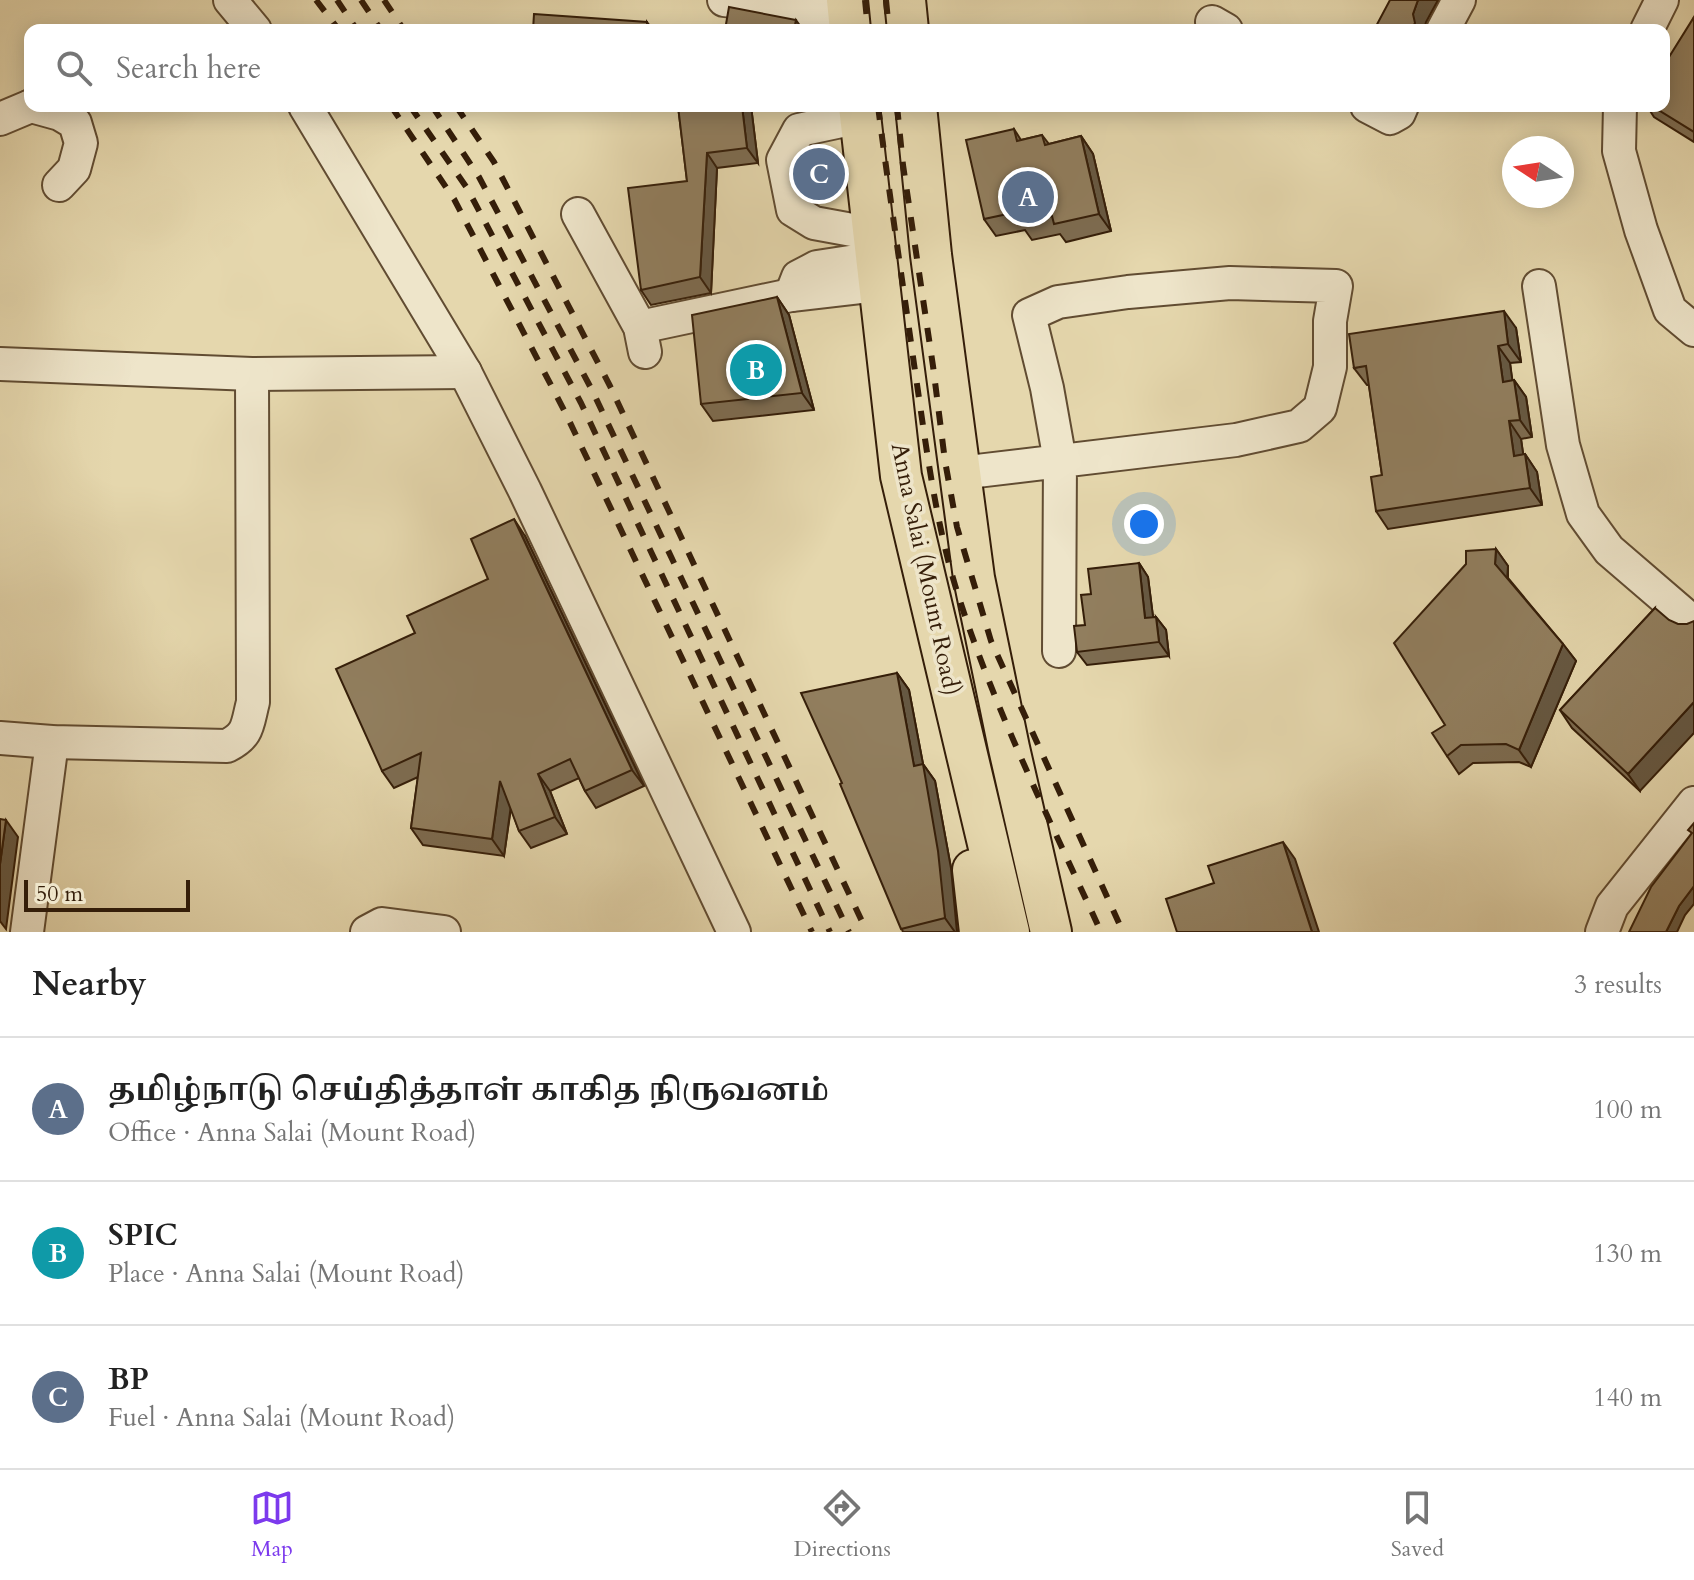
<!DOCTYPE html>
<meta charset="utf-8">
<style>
:root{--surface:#fff;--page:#f6f6f6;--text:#222;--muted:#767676;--line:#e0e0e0;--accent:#7c3aed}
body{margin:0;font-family:Cardo,"Noto Serif Tamil",serif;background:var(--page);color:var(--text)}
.compass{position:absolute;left:1502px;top:136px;width:72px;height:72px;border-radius:50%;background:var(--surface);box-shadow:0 4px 20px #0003;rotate:282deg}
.scale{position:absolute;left:24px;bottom:20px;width:166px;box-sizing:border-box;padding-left:8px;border:4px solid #351e09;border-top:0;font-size:22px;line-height:28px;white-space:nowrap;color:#351e09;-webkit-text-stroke:6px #eee5ca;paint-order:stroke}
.you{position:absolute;left:1144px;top:524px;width:28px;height:28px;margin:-20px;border:6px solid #fff;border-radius:50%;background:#1a73e8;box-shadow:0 0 0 12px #1a73e833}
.badge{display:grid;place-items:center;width:52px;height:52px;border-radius:50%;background:var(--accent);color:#fff;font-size:26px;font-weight:700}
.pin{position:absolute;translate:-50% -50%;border:4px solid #fff;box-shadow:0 2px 8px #0006}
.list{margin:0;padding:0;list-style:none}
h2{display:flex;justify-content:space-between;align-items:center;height:104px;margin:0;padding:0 32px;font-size:34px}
h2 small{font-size:26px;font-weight:400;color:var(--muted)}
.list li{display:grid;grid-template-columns:52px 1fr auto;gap:24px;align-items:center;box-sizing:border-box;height:144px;padding:0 32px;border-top:2px solid var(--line)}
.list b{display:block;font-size:30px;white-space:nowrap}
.list p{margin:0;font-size:26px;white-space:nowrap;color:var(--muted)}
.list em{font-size:26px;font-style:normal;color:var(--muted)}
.icon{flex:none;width:44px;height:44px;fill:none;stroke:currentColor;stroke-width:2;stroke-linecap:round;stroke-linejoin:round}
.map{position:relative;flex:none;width:1694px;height:932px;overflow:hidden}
.search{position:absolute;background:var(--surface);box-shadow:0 4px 20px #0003;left:24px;right:24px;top:24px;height:88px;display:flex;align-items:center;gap:20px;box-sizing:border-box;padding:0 28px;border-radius:16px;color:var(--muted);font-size:30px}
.sheet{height:536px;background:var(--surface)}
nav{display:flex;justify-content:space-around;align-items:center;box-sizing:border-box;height:112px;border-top:2px solid var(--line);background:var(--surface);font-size:22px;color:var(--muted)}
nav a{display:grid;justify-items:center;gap:4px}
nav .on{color:var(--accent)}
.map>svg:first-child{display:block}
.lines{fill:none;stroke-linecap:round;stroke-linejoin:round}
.minor-casing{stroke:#614c32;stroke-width:36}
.major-casing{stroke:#351e09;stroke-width:44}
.minor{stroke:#eee5ca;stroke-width:32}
.major{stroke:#e5d7ad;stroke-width:40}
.rail{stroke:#351e09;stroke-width:6;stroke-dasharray:14 14;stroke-linecap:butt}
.wall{fill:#7d6c51;stroke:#351e09;stroke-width:2}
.shaded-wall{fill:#665842;stroke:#351e09;stroke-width:2}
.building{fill:#917e5e;stroke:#351e09;stroke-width:2}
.labels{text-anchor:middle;stroke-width:7;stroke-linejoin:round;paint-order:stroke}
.street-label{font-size:24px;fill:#351e09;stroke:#eee5ca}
</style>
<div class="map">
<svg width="1694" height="932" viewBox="0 0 1694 932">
<rect width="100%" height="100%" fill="#e5d7ad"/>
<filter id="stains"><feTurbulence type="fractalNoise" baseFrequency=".0025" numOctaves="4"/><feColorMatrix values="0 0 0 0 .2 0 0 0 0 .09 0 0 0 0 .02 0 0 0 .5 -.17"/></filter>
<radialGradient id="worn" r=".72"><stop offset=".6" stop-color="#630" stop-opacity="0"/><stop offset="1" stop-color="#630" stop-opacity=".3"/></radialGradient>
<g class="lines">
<defs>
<g id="minor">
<polyline points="230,0 255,30"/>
<polyline points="724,0 848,15"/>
<polyline points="1212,22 1226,30"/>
<polyline points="1443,30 1459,0"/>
<polyline points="1647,30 1662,0"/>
<polyline points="31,106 60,114 75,123 81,143 74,169 59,185"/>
<polyline points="305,106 465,372 525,491 734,932"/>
<polyline points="1367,106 1390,118 1399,113 1402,106"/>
<polyline points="1620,106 1619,151 1641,230 1670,310 1694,330"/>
<polyline points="860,117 799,130 783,160 793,210 814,223 874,234"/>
<polyline points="0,119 31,106"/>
<polyline points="578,214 640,327 645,352"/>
<polyline points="1539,286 1563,445 1583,514 1609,550 1694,623"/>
<polyline points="791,295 798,277 817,267 876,258"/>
<polyline points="640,327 791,295 860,287 879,281"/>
<polyline points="0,364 252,374 465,372"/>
<polyline points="960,473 1236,440 1299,426 1320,408 1330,367 1330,321 1336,286 1230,283 1128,292 1058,302 1029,315 1047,388 1060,461 1059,651"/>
<path d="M0,738L52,742L227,746C249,735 247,725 253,702L252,374"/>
<polyline points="27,932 52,742"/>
<polyline points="367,932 382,924 444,932"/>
<polyline points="1602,932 1612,906 1694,803"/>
</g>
<g id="major">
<polyline points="847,0 850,30"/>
<polyline points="905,0 908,30"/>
<polyline points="859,106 901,476 1009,932"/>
<polyline points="916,106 931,255 974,578 1009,748 1051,932"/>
<polyline points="973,870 980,932"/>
</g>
</defs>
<use href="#minor" class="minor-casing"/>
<use href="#major" class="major-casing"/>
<use href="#minor" class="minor"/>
<use href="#major" class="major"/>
<g class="rail">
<polyline points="316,0 339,30"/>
<polyline points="337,0 357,30"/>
<polyline points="361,0 381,30"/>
<polyline points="384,0 404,30"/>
<polyline points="865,0 868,30"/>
<polyline points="886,0 889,30"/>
<polyline points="391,106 454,199 565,412 812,932"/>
<polyline points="410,106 467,188 581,403 830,932"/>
<polyline points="432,106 479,177 592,390 849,932"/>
<polyline points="456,106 494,162 610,386 867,932"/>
<path d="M878,106C889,192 902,278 914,364C925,437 934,515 955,585C992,705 1049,818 1101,932"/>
<polyline points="897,106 903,165 933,366 945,461 957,527 991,641 1123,932"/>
</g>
</g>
<g class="wall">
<polygon points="1694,17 1694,142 1654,117 1647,106 1664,106"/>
<polygon points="678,106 751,106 758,163 717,168 711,293 651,305 641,290 687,181"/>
<polygon points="1014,129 1021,140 1042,135 1049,144 1081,136 1093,154 1111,231 1066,242 1060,234 1032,240 1025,230 996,236 984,219"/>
<polygon points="777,297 789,315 814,410 713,421 701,404"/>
<polygon points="1516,328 1521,362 1510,363 1512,380 1514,380 1526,397 1532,437 1521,439 1523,454 1525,454 1537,472 1542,505 1388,529 1376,511 1382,475 1369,385 1367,385 1354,368"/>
<polygon points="525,536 644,786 596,808 585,791 579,778 550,791 567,834 531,848 519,831 511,808 504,856 423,845 411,828 418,777 394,788 382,771 415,633 488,579"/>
<polygon points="1496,549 1508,566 1508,578 1563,644 1576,661 1531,767 1519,762 1473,763 1459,774 1447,756 1445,725"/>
<polygon points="1139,563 1148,577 1153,617 1156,617 1166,630 1169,656 1087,665 1077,652 1085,625 1091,594"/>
<polygon points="1655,608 1640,791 1572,728 1560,710"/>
<polygon points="897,673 909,690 923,764 935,781 951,868 957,932 903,932 842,783"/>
</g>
<g class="shaded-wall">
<polygon points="1418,0 1438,0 1426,22 1424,30 1411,30 1413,14"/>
<polygon points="796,20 803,30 794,30"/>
<polygon points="647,22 653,30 647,30"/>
<polygon points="742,106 751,106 758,163 747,148"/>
<polygon points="1081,136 1093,154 1111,231 1099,214"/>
<polygon points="707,153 717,168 711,293 700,277"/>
<polygon points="777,297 789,315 814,410 802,393"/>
<polygon points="1504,311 1516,328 1521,362 1508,344"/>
<polygon points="1498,346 1510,363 1515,399 1503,382"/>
<polygon points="1514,380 1526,397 1532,437 1520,420"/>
<polygon points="1509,421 1521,439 1526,473 1514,456"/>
<polygon points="1525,454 1537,472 1542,505 1530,488"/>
<polygon points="514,519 525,536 644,786 632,770"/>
<polygon points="1496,549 1508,566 1507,581 1495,564"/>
<polygon points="1139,563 1148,577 1155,632 1145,618"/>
<polygon points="1156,617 1166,630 1169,656 1159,642"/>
<polygon points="1563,644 1576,661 1531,767 1519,750"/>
<polygon points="897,673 909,690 923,764 935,781 951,868 957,932 955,932 945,918 914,766"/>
<polygon points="1694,702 1694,733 1640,791 1628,774"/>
<polygon points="538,774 550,791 567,834 555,817"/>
<polygon points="500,781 512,798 504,856 492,839"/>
<polygon points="6,820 18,837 6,929 0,921 0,864"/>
<polygon points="1283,842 1295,859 1319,932 1312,932"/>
<polygon points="1694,886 1694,904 1685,915 1677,932 1666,932 1679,906"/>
</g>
<g class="building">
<polygon points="1390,0 1418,0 1413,14 1415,23 1411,30 1374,30"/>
<polygon points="729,7 796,20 794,30 725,30"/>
<polygon points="534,14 647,22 647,30 533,30"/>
<polygon points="1694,17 1694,132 1652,106 1664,106 1664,65"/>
<polygon points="678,106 742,106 747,148 707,153 700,277 641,290 628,188 687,181"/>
<polygon points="1014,129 1017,141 1042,135 1045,145 1081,136 1099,214 1054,224 1052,216 1020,223 1017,212 984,219 966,140"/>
<polygon points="777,297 802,393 701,404 692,315"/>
<polygon points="1504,311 1508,344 1498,346 1503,382 1514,380 1520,420 1509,421 1514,456 1525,454 1530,488 1376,511 1371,477 1382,475 1366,366 1354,368 1349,334"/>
<polygon points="514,519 632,770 585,791 570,759 538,774 555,817 519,831 500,781 492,839 411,828 421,753 382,771 336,669 415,633 407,616 488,579 471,539"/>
<polygon points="1496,549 1495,564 1563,644 1519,750 1506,744 1461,745 1447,756 1432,733 1445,725 1394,643 1466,564 1466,551"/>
<polygon points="1139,563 1145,618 1156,617 1159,642 1077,652 1074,626 1085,625 1081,595 1091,594 1088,569"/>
<polygon points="1655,608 1669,620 1678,624 1687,624 1694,621 1694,702 1628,774 1560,710"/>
<polygon points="897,673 914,766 923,764 938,851 945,918 901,929 840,784 842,783 801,693"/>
<polygon points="0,819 6,820 0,864"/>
<polygon points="1694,823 1694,886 1679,906 1666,932 1629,932 1651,887 1692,833 1688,830"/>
<polygon points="1283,842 1312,932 1177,932 1166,899 1214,883 1208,866"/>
</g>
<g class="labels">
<g class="street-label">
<text transform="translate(926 569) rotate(78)" y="8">Anna Salai (Mount Road)</text>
</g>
</g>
<rect width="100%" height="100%" filter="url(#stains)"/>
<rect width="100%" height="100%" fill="url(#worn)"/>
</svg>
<svg class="compass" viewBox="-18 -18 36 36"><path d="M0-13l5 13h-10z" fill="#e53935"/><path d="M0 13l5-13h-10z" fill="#767676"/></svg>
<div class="scale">50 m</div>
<div class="you"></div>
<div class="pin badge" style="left:1028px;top:197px;background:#5c6f8a">A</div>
<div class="pin badge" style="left:756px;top:370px;background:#0f9aa8">B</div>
<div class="pin badge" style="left:819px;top:174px;background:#5c6f8a">C</div>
<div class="search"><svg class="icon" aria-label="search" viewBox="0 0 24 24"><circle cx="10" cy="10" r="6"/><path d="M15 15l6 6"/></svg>Search here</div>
</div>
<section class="sheet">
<h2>Nearby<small>3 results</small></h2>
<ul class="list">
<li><span class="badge" style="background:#5c6f8a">A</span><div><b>தமிழ்நாடு செய்தித்தாள் காகித நிருவனம்</b><p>Office · Anna Salai (Mount Road)</p></div><em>100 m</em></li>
<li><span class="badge" style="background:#0f9aa8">B</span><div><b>SPIC</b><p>Place · Anna Salai (Mount Road)</p></div><em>130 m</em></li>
<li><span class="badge" style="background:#5c6f8a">C</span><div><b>BP</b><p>Fuel · Anna Salai (Mount Road)</p></div><em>140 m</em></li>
</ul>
</section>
<nav>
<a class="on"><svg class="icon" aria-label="map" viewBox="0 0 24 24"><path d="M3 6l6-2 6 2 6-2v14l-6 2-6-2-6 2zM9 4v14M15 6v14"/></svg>Map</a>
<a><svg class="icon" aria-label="directions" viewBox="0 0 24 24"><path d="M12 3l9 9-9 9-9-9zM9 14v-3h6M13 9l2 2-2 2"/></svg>Directions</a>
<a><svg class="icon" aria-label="saved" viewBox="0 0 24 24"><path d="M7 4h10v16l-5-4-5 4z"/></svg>Saved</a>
</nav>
